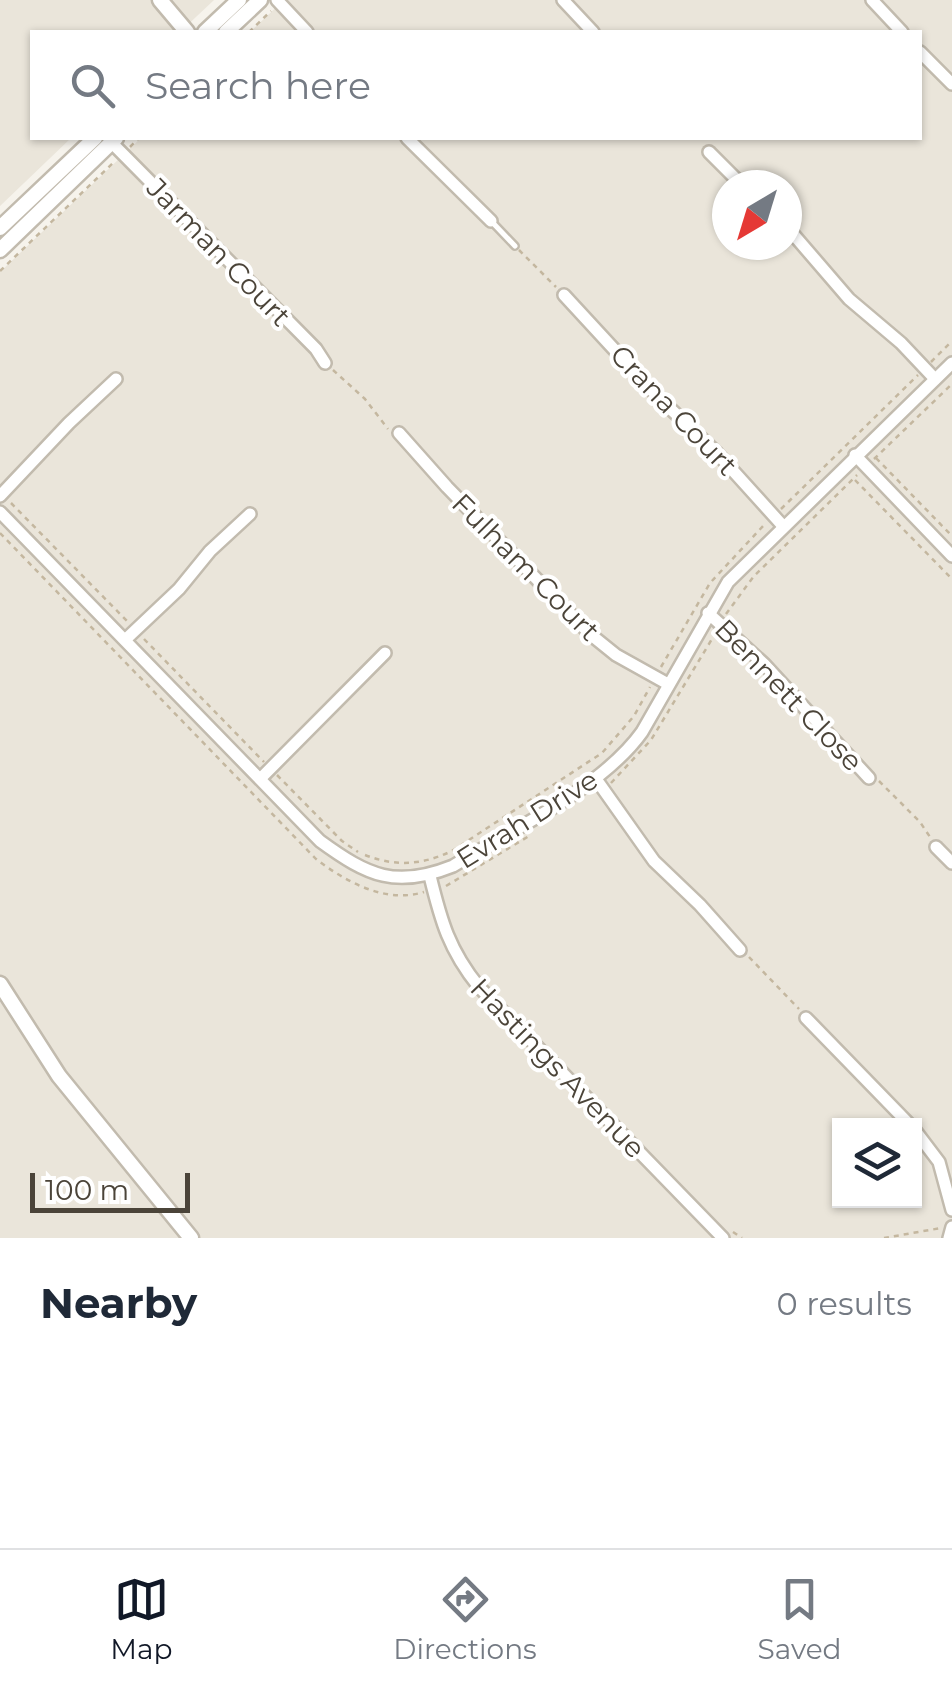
<!DOCTYPE html>
<style>
:root{--surface:#fff;--page:#f2f2f3;--text:#1f2937;--muted:#747a83;--line:#e0e1e3;--accent:#111827}
body{margin:0;font-family:Montserrat,sans-serif;background:var(--page);color:var(--text)}
.controls{position:absolute;right:30px;bottom:30px;display:grid;overflow:hidden;border-radius:0px;box-shadow:0 2px 8px #0004}
.controls button{width:90px;height:90px;display:grid;place-items:center;padding:0;border:0;border-bottom:2px solid var(--line);background:var(--surface);color:var(--text);font:50px sans-serif}
.compass{position:absolute;left:712px;top:170px;width:90px;height:90px;border-radius:50%;background:var(--surface);box-shadow:0 2px 8px #0004;rotate:218deg}
.scale{position:absolute;left:30px;bottom:25px;width:160px;box-sizing:border-box;padding-left:10px;border:5px solid #4b4439;border-top:0;font-size:28px;line-height:35px;white-space:nowrap;color:#4b4439;-webkit-text-stroke:8px #fff;paint-order:stroke}
.list{margin:0;padding:0;list-style:none}
h2{display:flex;justify-content:space-between;align-items:center;height:130px;margin:0;padding:0 40px;font-size:42px}
h2 small{font-size:32px;font-weight:400;color:var(--muted)}
.icon{flex:none;width:55px;height:55px;fill:none;stroke:currentColor;stroke-width:2;stroke-linecap:round;stroke-linejoin:round}
.map{position:relative;flex:none;width:952px;height:1238px;overflow:hidden}
.search{position:absolute;background:var(--surface);box-shadow:0 2px 8px #0004;left:30px;right:30px;top:30px;height:110px;display:flex;align-items:center;gap:25px;box-sizing:border-box;padding:0 35px;border-radius:0px;color:var(--muted);font-size:38px}
.sheet{height:310px;background:var(--surface)}
nav{display:flex;justify-content:space-around;align-items:center;box-sizing:border-box;height:140px;border-top:2px solid var(--line);background:var(--surface);font-size:28px;color:var(--muted)}
nav a{display:grid;justify-items:center;gap:5px}
nav .on{color:var(--accent)}
.map>svg:first-child{display:block}
.residential{fill:#eae5da;fill-rule:evenodd}
.lines{fill:none;stroke-linecap:round;stroke-linejoin:round}
.service-casing{stroke:#c2bbae;stroke-width:10}
.minor-casing{stroke:#c2bbae;stroke-width:16}
.tertiary-casing{stroke:#c2bbae;stroke-width:19}
.path{stroke:#c4b79f;stroke-width:2.5;stroke-dasharray:5 5;stroke-linecap:butt}
.service{stroke:#fff;stroke-width:5}
.minor{stroke:#fff;stroke-width:11}
.tertiary{stroke:#fff;stroke-width:14}
.labels{text-anchor:middle;stroke-width:8;stroke-linejoin:round;paint-order:stroke}
.street-label{font-size:28px;fill:#4b4439;stroke:#fff}
</style>
<div class="map">
<svg width="952" height="1238" viewBox="0 0 952 1238">
<rect width="100%" height="100%" fill="#f6f3ec"/>
<g class="residential">
<polygon points="0,0 214,0 180,32 32,32 32,138 71,138 0,206"/>
<path d="M284,0H952V1238H0V272L141,138H920V32H250ZM727,185H787V245H727ZM840,1126H914V1200H840Z"/>
</g>
<g class="lines">
<defs>
<polyline id="service" points="493,223 515,246"/>
<g id="minor">
<polyline points="277,0 307,32"/>
<polyline points="563,0 593,32"/>
<polyline points="872,0 902,32"/>
<polyline points="920,52 952,84"/>
<polyline points="407,138 491,221"/>
<polyline points="111,142 316,349 325,363"/>
<polyline points="709,152 742,185"/>
<polyline points="787,227 849,299 901,343 935,379"/>
<polyline points="564,295 658,397 717,453 783,526"/>
<polyline points="399,433 447,487 590,634 616,655 668,684"/>
<polyline points="855,455 952,556"/>
<polyline points="0,496 69,423 116,379"/>
<path d="M0,512L320,841C368,876 396,889 453,866C512,830 602,788 642,732L728,582L952,363"/>
<polyline points="708,613 764,664 869,778"/>
<polyline points="125,640 179,589 210,551 250,514"/>
<polyline points="261,778 385,653"/>
<polyline points="596,779 654,861 700,905 740,950"/>
<polyline points="936,847 952,863"/>
<path d="M430,876C441,921 449,950 479,987L723,1238"/>
<polyline points="806,1018 911,1126"/>
<polyline points="914,1129 939,1162 952,1210"/>
<polyline points="949,1238 952,1227"/>
</g>
<g id="tertiary">
<polyline points="160,0 187,32"/>
<polyline points="205,32 239,0"/>
<polyline points="226,32 260,0"/>
<polyline points="0,228 95,138"/>
<polyline points="0,250 116,138"/>
<polyline points="0,984 59,1076 191,1238"/>
</g>
</defs>
<use href="#service" class="service-casing"/>
<use href="#minor" class="minor-casing"/>
<use href="#tertiary" class="tertiary-casing"/>
<g class="path">
<polyline points="249,32 271,11"/>
<polyline points="130,147 139,138"/>
<polyline points="519,250 556,287"/>
<polyline points="0,271 113,163"/>
<polyline points="931,362 952,341"/>
<polyline points="333,370 365,399 388,429"/>
<polyline points="876,458 952,536"/>
<polyline points="874,459 952,384"/>
<polyline points="855,480 952,579"/>
<polyline points="11,503 128,622"/>
<polyline points="781,509 918,375"/>
<path d="M0,533L316,859C346,882 386,904 424,892"/>
<polyline points="726,614 754,576 857,475"/>
<polyline points="144,639 264,762"/>
<polyline points="661,667 710,583 764,525"/>
<polyline points="277,775 342,841 358,852"/>
<polyline points="879,781 920,822 930,837"/>
<polyline points="611,783 651,740 715,634"/>
<path d="M365,855C396,867 422,865 452,851L602,753L634,716L650,687"/>
<polyline points="446,886 529,836"/>
<polyline points="749,957 799,1009"/>
<polyline points="733,1232 742,1238"/>
<polyline points="884,1238 941,1228"/>
</g>
<use href="#service" class="service"/>
<use href="#minor" class="minor"/>
<use href="#tertiary" class="tertiary"/>
</g>
<g class="labels">
<g class="street-label">
<text transform="translate(219 252) rotate(46)" y="10">Jarman Court</text>
<text transform="translate(674 410) rotate(46)" y="10">Crana Court</text>
<text transform="translate(526 567) rotate(45)" y="10">Fulham Court</text>
<text transform="translate(789 695) rotate(46)" y="10">Bennett Close</text>
<text transform="translate(527 819) rotate(-32)" y="10">Evrah Drive</text>
<text transform="translate(558 1068) rotate(46)" y="10">Hastings Avenue</text>
</g>
</g>
</svg>
<div class="controls">
<button><svg class="icon" aria-label="layers" viewBox="0 0 24 24"><path d="M12 4l9 5-9 5-9-5zM3 14l9 5 9-5"/></svg></button>
</div>
<svg class="compass" viewBox="-18 -18 36 36"><path d="M0-13l5 13h-10z" fill="#e53935"/><path d="M0 13l5-13h-10z" fill="#747a83"/></svg>
<div class="scale">100 m</div>
<div class="search"><svg class="icon" aria-label="search" viewBox="0 0 24 24"><circle cx="10" cy="10" r="6"/><path d="M15 15l6 6"/></svg>Search here</div>
</div>
<section class="sheet">
<h2>Nearby<small>0 results</small></h2>
<ul class="list">
</ul>
</section>
<nav>
<a class="on"><svg class="icon" aria-label="map" viewBox="0 0 24 24"><path d="M3 6l6-2 6 2 6-2v14l-6 2-6-2-6 2zM9 4v14M15 6v14"/></svg>Map</a>
<a><svg class="icon" aria-label="directions" viewBox="0 0 24 24"><path d="M12 3l9 9-9 9-9-9zM9 14v-3h6M13 9l2 2-2 2"/></svg>Directions</a>
<a><svg class="icon" aria-label="saved" viewBox="0 0 24 24"><path d="M7 4h10v16l-5-4-5 4z"/></svg>Saved</a>
</nav>
